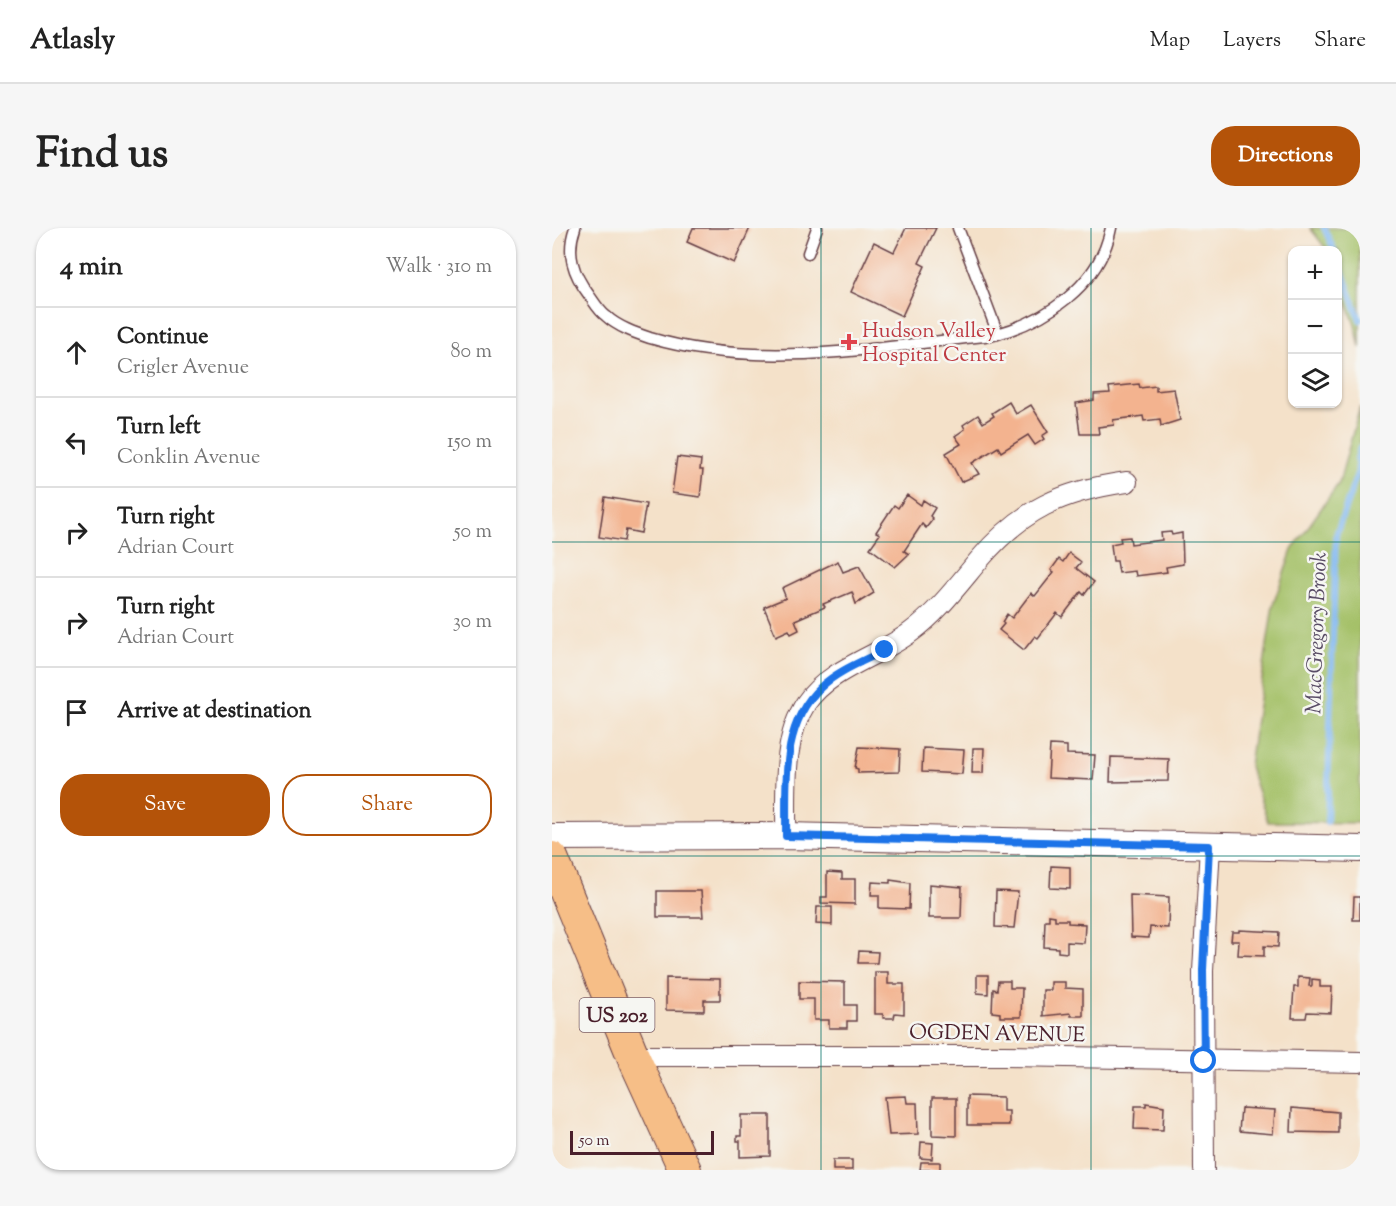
<!DOCTYPE html>
<meta charset="utf-8">
<style>
:root{--surface:#fff;--page:#f6f6f6;--text:#222;--muted:#767676;--line:#e0e0e0;--accent:#b45309}
body{margin:0;font-family:"Sorts Mill Goudy",serif;background:var(--page);color:var(--text)}
.controls{position:absolute;right:18px;top:18px;display:grid;overflow:hidden;border-radius:12px;box-shadow:0 2px 4px #0004}
.controls button{width:54px;height:54px;display:grid;place-items:center;padding:0;border:0;border-bottom:2px solid var(--line);background:var(--surface);color:var(--text);font:30px sans-serif}
.scale{position:absolute;left:18px;bottom:15px;width:144px;box-sizing:border-box;padding-left:6px;border:3px solid #4a1f2b;border-top:0;font-size:16px;line-height:21px;white-space:nowrap;color:#4a1f2b;-webkit-text-stroke:4px #f6f6f2;paint-order:stroke}
.stop{position:absolute;width:18px;height:18px;margin:-14px;border:4px solid #1a73e8;border-radius:50%;background:#fff}
.stop.end{background:#1a73e8;border-color:#fff;box-shadow:0 2px 6px #0008}
.list{margin:0;padding:0;list-style:none}
h2{display:flex;justify-content:space-between;align-items:center;height:78px;margin:0;padding:0 24px;font-size:26px}
h2 small{font-size:20px;font-weight:400;color:var(--muted)}
.list li{display:grid;grid-template-columns:39px 1fr auto;gap:18px;align-items:center;box-sizing:border-box;height:90px;padding:0 24px;border-top:2px solid var(--line)}
.list b{display:block;font-size:22px;white-space:nowrap}
.list p{margin:0;font-size:20px;white-space:nowrap;color:var(--muted)}
.list em{font-size:20px;font-style:normal;color:var(--muted)}
.actions{display:flex;gap:12px;padding:18px 24px}
.actions a{flex:1;padding:14px 0;border:2px solid var(--accent);border-radius:24px;text-align:center;font-size:21px;color:var(--accent)}
.actions .main{background:var(--accent);color:#fff}
.icon{flex:none;width:33px;height:33px;fill:none;stroke:currentColor;stroke-width:2;stroke-linecap:round;stroke-linejoin:round}
.map{position:relative;flex:none;width:808px;height:942px;overflow:hidden;border-radius:24px}
header{display:flex;align-items:center;gap:36px;box-sizing:border-box;height:84px;padding:0 30px;background:var(--surface);border-bottom:2px solid var(--line)}
header strong{font-size:28px}
nav{display:flex;gap:33px;margin-inline-start:auto;font-size:21px}
.intro{display:flex;align-items:center;justify-content:space-between;box-sizing:border-box;height:144px;padding:0 36px}
h1{margin:0;font-size:42px}
.button{padding:15px 27px;border-radius:24px;background:var(--accent);color:#fff;font-size:21px;font-weight:700}
main{display:flex;gap:36px;padding:0 36px}
aside{flex:1;background:var(--surface);border-radius:24px;box-shadow:0 2px 4px #0004}
.map>svg:first-child{display:block}
.green{fill:#a5c169;stroke:#78704a;stroke-width:1.5}
.lines{fill:none;stroke-linecap:round;stroke-linejoin:round}
.stream{stroke:#81b8f1;stroke-width:6}
.building{fill:#f3b38f}
.service-casing{stroke:#643c43;stroke-width:13}
.minor-casing{stroke:#643c43;stroke-width:22}
.tertiary-casing{stroke:#643c43;stroke-width:28}
.primary-casing{stroke:#643c43;stroke-width:34}
.service{stroke:#fff;stroke-width:10}
.minor{stroke:#fff;stroke-width:20}
.tertiary{stroke:#fff;stroke-width:26}
.primary{stroke:#f6be87;stroke-width:32}
.route{stroke:#1a73e8;stroke-width:8}
.grid{fill:none;stroke:#0f766e;stroke-width:1.5;stroke-opacity:0.55}
.health-dot{fill:#e0444e;stroke:#f6f6f2;stroke-width:2}
.labels{text-anchor:middle;stroke-width:5;stroke-linejoin:round;paint-order:stroke}
.shield{fill:#f6f6f2;stroke:#7e6067;stroke-width:1.5}
.shield-label{font-size:20px;font-weight:bold;fill:#4a1f2b}
.health-label{font-size:21px;fill:#be3a42;stroke:#f6f6f2;text-anchor:start}
.street-label{font-size:21px;fill:#4a1f2b;stroke:#f6f6f2}
.water-label{font-size:22px;font-style:italic;fill:#5a4d66;stroke:#f6f6f2}
</style>
<header>
<strong>Atlasly</strong>
<nav><a>Map</a><a>Layers</a><a>Share</a></nav>
</header>
<div class="intro"><h1>Find us</h1><a class="button">Directions</a></div>
<main>
<aside>
<h2>4 min<small>Walk · 310 m</small></h2>
<ul class="list">
<li><svg class="icon" aria-label="ahead" viewBox="0 0 24 24"><path d="M12 20V5M6 11l6-6 6 6"/></svg><div><b>Continue</b><p>Crigler Avenue</p></div><em>80 m</em></li>
<li><svg class="icon" aria-label="left" viewBox="0 0 24 24"><path d="M17 20v-9H6M10 6l-5 5 5 5"/></svg><div><b>Turn left</b><p>Conklin Avenue</p></div><em>150 m</em></li>
<li><svg class="icon" aria-label="right" viewBox="0 0 24 24"><path d="M7 20v-9h11M14 6l5 5-5 5"/></svg><div><b>Turn right</b><p>Adrian Court</p></div><em>50 m</em></li>
<li><svg class="icon" aria-label="right" viewBox="0 0 24 24"><path d="M7 20v-9h11M14 6l5 5-5 5"/></svg><div><b>Turn right</b><p>Adrian Court</p></div><em>30 m</em></li>
<li><svg class="icon" aria-label="arrive" viewBox="0 0 24 24"><path d="M6 21V4h12l-3 4 3 4H6"/></svg><div><b>Arrive at destination</b></div></li>
</ul>
<div class="actions"><a class="main">Save</a><a>Share</a></div>
</aside>
<div class="map">
<svg width="808" height="942" viewBox="0 0 808 942">
<rect width="100%" height="100%" fill="#f6f6f2"/>
<filter id="ink" filterUnits="userSpaceOnUse"><feTurbulence type="fractalNoise" baseFrequency=".0167" numOctaves="2"/><feDisplacementMap in="SourceGraphic" scale="12" xChannelSelector="R" yChannelSelector="G"/><feConvolveMatrix kernelMatrix="1 2 1 2 8 2 1 2 1" color-interpolation-filters="sRGB"/></filter>
<filter id="wash" filterUnits="userSpaceOnUse"><feTurbulence type="fractalNoise" baseFrequency=".008" numOctaves="4" result="noise"/><feDisplacementMap in="SourceGraphic" scale="24" xChannelSelector="R" yChannelSelector="G"/><feGaussianBlur stdDeviation="1.35" result="paint"/><feColorMatrix in="noise" values="0 0 0 0 0 0 0 0 0 0 0 0 0 0 0 0 0 1.4 0 .05"/><feComposite in="paint" operator="in"/></filter>
<g filter="url(#wash)">
<rect width="100%" height="100%" fill="#f4e1c9"/>
<g class="green">
<polygon points="758,0 808,0 808,120 804,100 786,50 786,22 775,22"/>
<polygon points="808,179 808,595 716,594 697,538 721,377 740,322 787,255"/>
</g>
<g class="lines">
<g class="stream">
<polyline points="772,0 782,22"/>
<polyline points="786,32 808,92"/>
<polyline points="775,594 784,307 806,243 805,231 808,220"/>
</g>
</g>
<g id="blocks">
<g class="building">
<polygon points="141,0 198,0 182,35 135,14"/>
<polygon points="354,0 384,0 367,35 373,38 350,88 299,64 322,14 342,24"/>
<polygon points="587,156 588,160 604,158 604,163 622,161 628,192 609,198 608,191 592,193 591,188 561,192 562,197 546,199 547,206 528,206 524,175 542,172 542,166 558,165 557,159"/>
<polygon points="457,174 464,186 479,177 496,204 490,208 492,211 483,217 476,207 449,224 446,219 420,235 427,246 409,254 394,225 409,216 403,208 413,201 411,197 426,187 431,195 442,188 440,185"/>
<polygon points="125,229 149,232 148,242 151,242 148,269 120,265"/>
<polygon points="355,267 369,277 371,272 383,280 378,288 381,291 374,300 370,296 352,323 357,326 343,339 318,320 328,306 324,304 342,277 346,280"/>
<polygon points="53,269 94,276 89,305 74,302 72,313 47,309"/>
<polygon points="619,304 620,307 630,305 631,336 614,339 615,344 584,348 583,343 567,345 565,333 561,333 559,316 569,314 568,310 578,309 579,316 610,312 609,305"/>
<polygon points="517,325 529,334 524,340 542,354 532,367 529,364 510,389 505,385 486,410 483,408 472,422 447,402 452,396 450,394 455,386 460,390 479,365 483,368 502,344 499,342 507,331 511,334"/>
<polygon points="286,333 291,344 307,338 322,365 304,376 300,364 271,376 273,379 243,392 247,402 239,406 237,402 224,408 212,379 234,370 230,360"/>
<polygon points="498,517 515,518 515,526 543,527 541,552 496,550"/>
<polygon points="307,519 348,521 347,544 306,545 306,541 303,540"/>
<polygon points="371,520 412,522 410,546 370,544"/>
<polygon points="421,520 432,520 431,545 420,545"/>
<polygon points="559,529 617,531 616,553 558,554"/>
<polygon points="499,638 518,639 518,661 498,660"/>
<polygon points="275,644 290,645 290,651 303,651 303,676 269,675 269,669 275,669"/>
<polygon points="338,652 358,655 357,681 327,680 327,667 319,667 320,654 338,655"/>
<polygon points="377,656 410,659 409,690 377,690"/>
<polygon points="105,663 149,663 151,689 105,689"/>
<polygon points="444,663 466,664 462,700 443,699"/>
<polygon points="578,667 617,669 616,700 598,699 597,710 579,709"/>
<polygon points="802,669 808,669 808,692 801,692"/>
<polygon points="265,679 280,679 280,697 264,696"/>
<polygon points="497,687 503,688 503,692 516,692 516,695 533,696 532,715 515,714 515,725 506,724 506,720 492,719 493,692 497,692"/>
<polygon points="687,702 727,704 726,719 712,718 712,728 686,727 687,713 679,713 680,704 687,704"/>
<polygon points="307,723 326,724 325,735 306,735"/>
<polygon points="323,744 336,744 336,756 352,756 352,786 343,785 342,790 331,790 331,786 323,786"/>
<polygon points="425,747 436,747 436,766 425,765"/>
<polygon points="746,749 758,750 757,758 760,758 760,751 768,752 768,759 780,759 779,785 755,784 754,790 740,790 742,759 746,759"/>
<polygon points="114,750 168,751 168,772 152,772 152,783 114,782"/>
<polygon points="247,753 293,754 293,777 304,777 304,793 295,793 295,800 277,800 277,792 262,792 262,771 247,771"/>
<polygon points="446,753 458,753 458,760 470,760 469,789 448,789 448,785 440,784 441,761 445,762"/>
<polygon points="499,754 513,754 513,760 531,761 531,788 519,788 519,785 491,788 491,762 499,762"/>
<polygon points="354,868 355,875 365,875 366,906 337,907 333,869"/>
<polygon points="415,868 451,869 451,883 457,883 457,897 415,897"/>
<polygon points="380,870 404,870 404,908 380,907"/>
<polygon points="594,875 612,878 611,902 582,901 583,878 594,878"/>
<polygon points="689,880 723,882 721,906 687,903"/>
<polygon points="740,880 786,884 786,905 739,904"/>
<polygon points="189,887 218,887 218,928 188,929 188,913 185,913 185,908 189,908"/>
<polygon points="369,914 381,915 380,931 368,930"/>
<rect x="281" y="932" width="19" height="10"/>
<polygon points="369,934 388,934 388,942 368,942"/>
</g>
</g>
</g>
<g filter="url(#ink)">
<use href="#blocks" fill-opacity="0" stroke="#643c43" stroke-width="1.5"/>
<g class="lines">
<defs>
<g id="service">
<path d="M23,0C14,25 21,46 37,67C42,74 47,83 54,88C66,99 83,105 98,110C209,143 330,118 442,107C494,93 548,57 559,0"/>
<polyline points="406,0 446,106"/>
<polyline points="256,25 265,0"/>
</g>
<g id="minor">
<path d="M234,608C235,565 229,513 254,475C278,440 326,429 359,404C385,385 406,357 427,332C470,281 510,263 575,254"/>
<polyline points="81,828 451,828 808,834"/>
<polyline points="652,942 651,743 658,618"/>
</g>
<polyline id="tertiary" points="0,609 234,608 808,621"/>
<polyline id="primary" points="0,630 81,828 133,942"/>
</defs>
<use href="#service" class="service-casing"/>
<use href="#minor" class="minor-casing"/>
<use href="#tertiary" class="tertiary-casing"/>
<use href="#primary" class="primary-casing"/>
<use href="#service" class="service"/>
<use href="#minor" class="minor"/>
<use href="#tertiary" class="tertiary"/>
<use href="#primary" class="primary"/>
</g>
</g>
<g class="lines" filter="url(#ink)">
<path class="route" d="M333,422C312,433 287,442 269,459C228,497 235,557 234,608L657,618L651,742L652,833"/>
</g>
<path class="grid" d="M269,0V942M539,0V942M0,314H808M0,628H808"/>
<path class="health-dot" d="M294 105h6v6h6v6h-6v6h-6v-6h-6v-6h6z"/>
<g class="labels">
<rect class="shield" x="27.5" y="770" width="75" height="34" rx="4.5"/>
<g class="shield-label">
<text x="65" y="794">US 202</text>
</g>
<g class="health-label">
<text x="310" y="109">Hudson Valley<tspan x="310" dy="24">Hospital Center</tspan></text>
</g>
<g class="street-label">
<text transform="translate(445 805) rotate(1)" y="7">OGDEN AVENUE</text>
</g>
<g class="water-label">
<text transform="translate(763 405) rotate(-88)" y="8">MacGregory Brook</text>
</g>
</g>
</svg>
<div class="controls">
<button>+</button>
<button>−</button>
<button><svg class="icon" aria-label="layers" viewBox="0 0 24 24"><path d="M12 4l9 5-9 5-9-5zM3 14l9 5 9-5"/></svg></button>
</div>
<div class="scale">50 m</div>
<div class="stop" style="left:652px;top:833px"></div>
<div class="stop end" style="left:333px;top:422px"></div>
</div>
</main>
